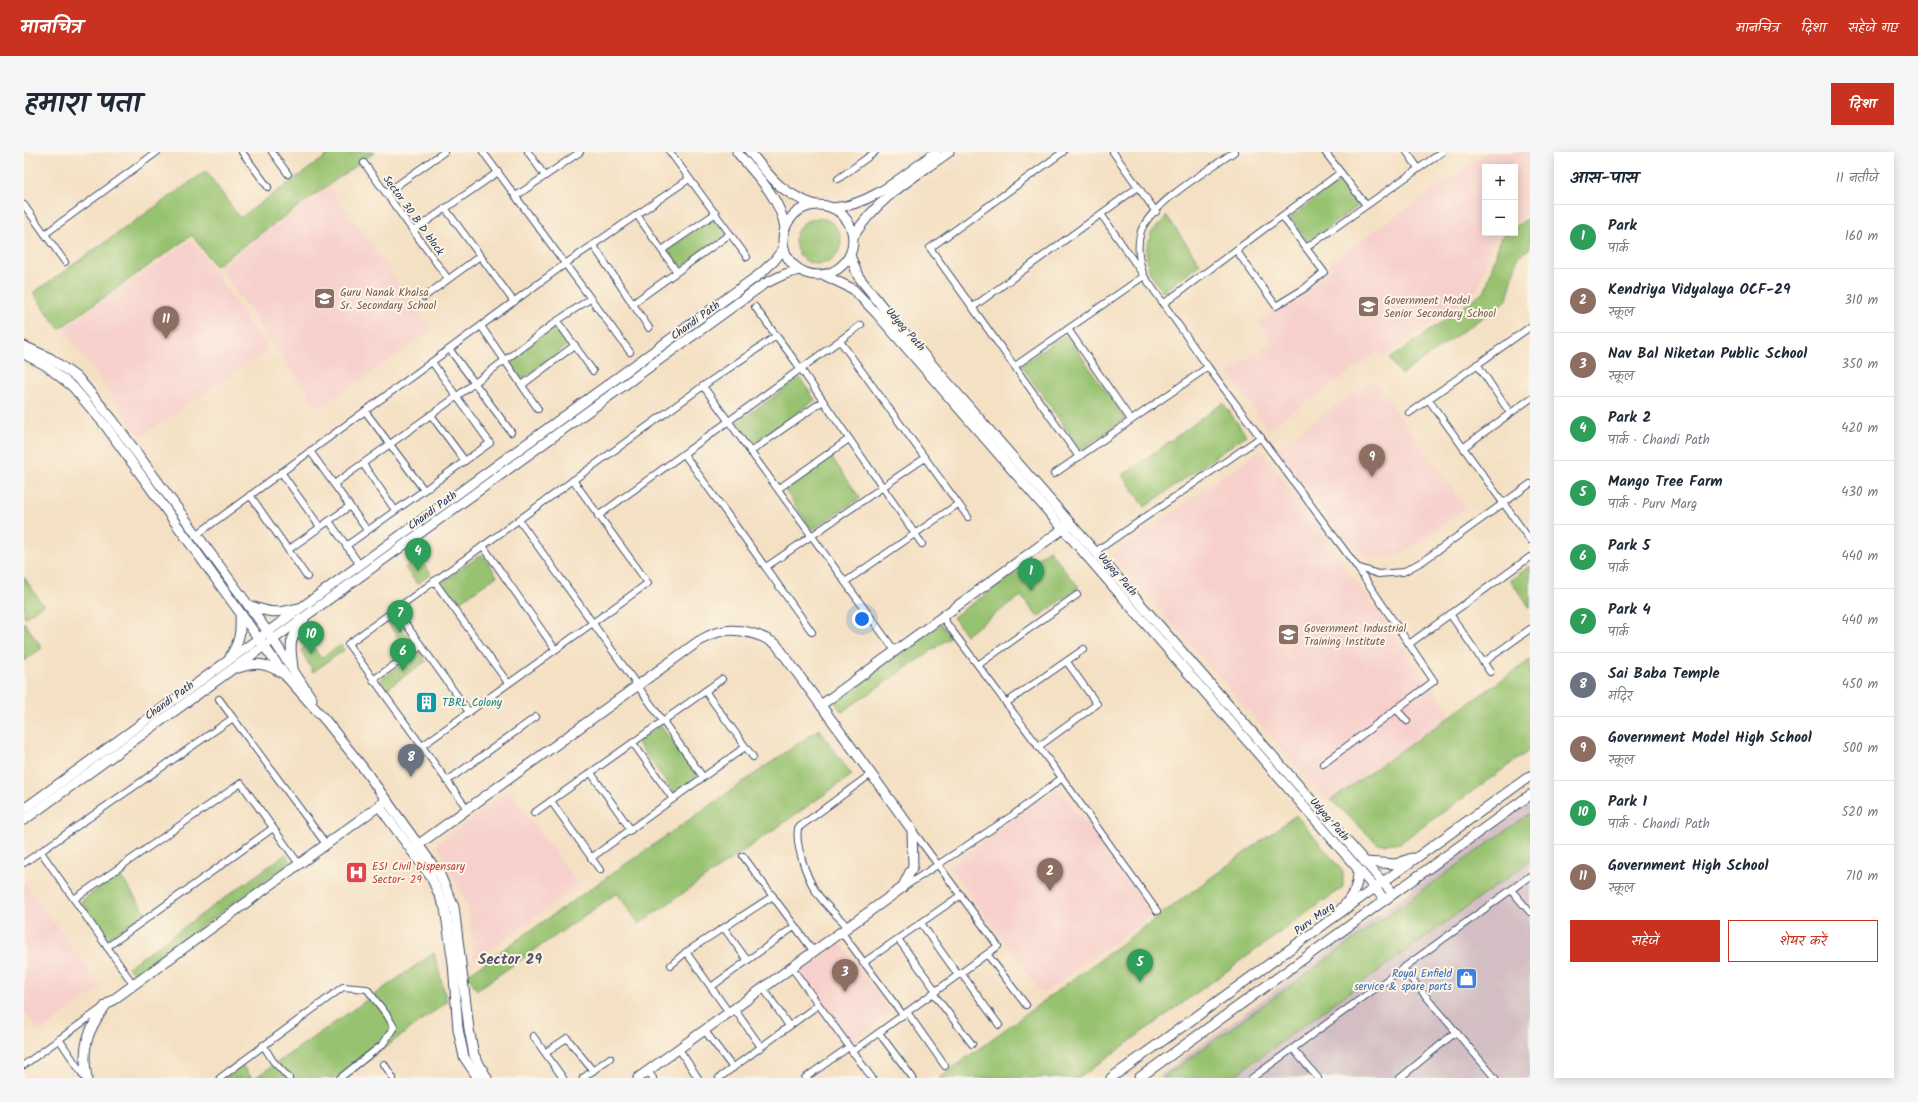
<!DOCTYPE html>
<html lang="hi">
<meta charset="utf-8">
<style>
:root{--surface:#fff;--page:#f6f6f7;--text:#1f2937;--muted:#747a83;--line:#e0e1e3;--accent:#c8321e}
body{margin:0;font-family:Kalam,"Playpen Sans Deva",sans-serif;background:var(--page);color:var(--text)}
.controls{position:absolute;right:12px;top:12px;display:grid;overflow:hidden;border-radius:0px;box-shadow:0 2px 10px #0003}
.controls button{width:36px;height:36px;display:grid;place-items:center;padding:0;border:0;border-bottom:1px solid var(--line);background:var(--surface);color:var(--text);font:20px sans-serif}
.you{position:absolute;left:838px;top:467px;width:14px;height:14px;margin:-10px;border:3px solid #fff;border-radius:50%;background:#1a73e8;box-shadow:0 0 0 6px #1a73e833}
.badge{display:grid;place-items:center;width:26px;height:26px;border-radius:50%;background:var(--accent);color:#fff;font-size:13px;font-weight:700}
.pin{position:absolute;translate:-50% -33px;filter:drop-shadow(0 1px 2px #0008)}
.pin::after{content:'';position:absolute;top:21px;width:14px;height:12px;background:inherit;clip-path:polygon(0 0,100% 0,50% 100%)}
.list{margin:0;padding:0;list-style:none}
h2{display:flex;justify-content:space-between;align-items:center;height:52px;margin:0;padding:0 16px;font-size:17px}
h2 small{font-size:13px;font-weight:400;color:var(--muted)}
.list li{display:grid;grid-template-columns:26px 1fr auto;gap:12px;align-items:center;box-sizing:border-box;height:64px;padding:0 16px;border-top:1px solid var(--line)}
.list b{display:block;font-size:15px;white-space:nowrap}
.list p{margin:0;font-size:13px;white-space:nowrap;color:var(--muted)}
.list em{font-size:13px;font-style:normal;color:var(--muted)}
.actions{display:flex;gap:8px;padding:12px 16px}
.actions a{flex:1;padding:9px 0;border:1px solid var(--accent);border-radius:0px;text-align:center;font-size:14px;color:var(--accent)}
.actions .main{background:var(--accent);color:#fff}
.map{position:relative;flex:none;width:1506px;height:926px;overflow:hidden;border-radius:0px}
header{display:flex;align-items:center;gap:24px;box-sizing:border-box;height:56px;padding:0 20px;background:var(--accent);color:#fff}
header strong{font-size:19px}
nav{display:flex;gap:22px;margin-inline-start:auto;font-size:14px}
.intro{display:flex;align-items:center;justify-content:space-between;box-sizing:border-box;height:96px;padding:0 24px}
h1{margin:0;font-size:28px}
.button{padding:10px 18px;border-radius:0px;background:var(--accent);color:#fff;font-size:14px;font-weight:700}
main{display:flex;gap:24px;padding:0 24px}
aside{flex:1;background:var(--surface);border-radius:0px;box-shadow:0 2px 10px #0003}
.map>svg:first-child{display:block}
.built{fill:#f7d0cc}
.industrial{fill:#d2bec3}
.green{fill:#97c270;stroke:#597867}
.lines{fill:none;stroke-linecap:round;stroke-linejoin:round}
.street-casing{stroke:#3c4a6d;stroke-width:8}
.secondary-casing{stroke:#3c4a6d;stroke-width:11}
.street{stroke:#fff;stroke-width:6}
.secondary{stroke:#fff;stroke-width:9}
.labels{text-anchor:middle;stroke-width:4;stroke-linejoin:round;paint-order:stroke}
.street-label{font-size:11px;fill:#1b2f5e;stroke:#fcf5e5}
.education-label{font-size:11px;fill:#785e54;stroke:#fcf5e5;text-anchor:start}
.culture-label{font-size:11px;fill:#0d838f;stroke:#fcf5e5;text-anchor:start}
.health-label{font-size:11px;fill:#be3a42;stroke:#fcf5e5;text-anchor:start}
.shop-label{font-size:11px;fill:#366cbe;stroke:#fcf5e5;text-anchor:end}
.district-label{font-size:15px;font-weight:bold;fill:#59536b;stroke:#fcf5e5}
</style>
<header>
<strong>मानचित्र</strong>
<nav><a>मानचित्र</a><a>दिशा</a><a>सहेजे गए</a></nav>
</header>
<div class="intro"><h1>हमारा पता</h1><a class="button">दिशा</a></div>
<main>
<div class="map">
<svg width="1506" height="926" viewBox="0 0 1506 926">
<rect width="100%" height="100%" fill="#fcf5e5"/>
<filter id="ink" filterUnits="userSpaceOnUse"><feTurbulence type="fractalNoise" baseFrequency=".025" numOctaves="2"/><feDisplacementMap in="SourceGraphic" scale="8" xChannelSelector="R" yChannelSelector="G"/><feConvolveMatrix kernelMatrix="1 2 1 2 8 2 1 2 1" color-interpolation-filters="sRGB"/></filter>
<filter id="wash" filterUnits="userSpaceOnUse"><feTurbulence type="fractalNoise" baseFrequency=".012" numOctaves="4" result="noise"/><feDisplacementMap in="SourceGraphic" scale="16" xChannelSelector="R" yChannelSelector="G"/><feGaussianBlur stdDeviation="0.9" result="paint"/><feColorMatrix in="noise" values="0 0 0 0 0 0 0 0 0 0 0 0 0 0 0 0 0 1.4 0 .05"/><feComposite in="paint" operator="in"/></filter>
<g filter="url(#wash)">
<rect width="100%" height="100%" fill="#f4e0c3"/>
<g class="built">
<polygon points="1464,0 1506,0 1506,59 1491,70 1491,15 1461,15 1461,81 1475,81 1469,85 1454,138 1359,207 1355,200 1244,277 1203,220 1247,191 1235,170 1308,117 1304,111"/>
<polygon points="306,35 408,178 295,257 194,114"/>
<polygon points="168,88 244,198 116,285 40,176"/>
<polygon points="1349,228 1443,356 1375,403 1362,406 1345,404 1326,394 1252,295"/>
<polygon points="1237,297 1427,562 1304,649 1088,403"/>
<polygon points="1034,635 1128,763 1018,842 925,714"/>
<polygon points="485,639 555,733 450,810 444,756 413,692"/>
<polygon points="0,729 77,835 15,880 0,858"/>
<polygon points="817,792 867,860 826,891 775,821"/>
</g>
<polygon class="industrial" points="1506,651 1506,926 1132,926"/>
<g class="green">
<polygon points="308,0 351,0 191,114 168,83 35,177 9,141 182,19 216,66"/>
<polygon points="1316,29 1334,54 1284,90 1266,66"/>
<polygon points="690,64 703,82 656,116 643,99"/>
<polygon points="1143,64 1176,112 1138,140 1125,119 1122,99 1127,81"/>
<polygon points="1506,65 1506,96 1494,104 1483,148 1377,223 1366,207 1461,139 1477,85 1483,81 1491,81 1491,75"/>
<circle cx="794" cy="89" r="23"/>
<polygon points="532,174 545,192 498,227 485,209"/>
<polygon points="1042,182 1101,267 1057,298 997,213"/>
<polygon points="776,226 791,248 726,294 711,272"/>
<polygon points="1199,251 1222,283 1121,355 1099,323"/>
<polygon points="808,306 836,346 788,378 761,338"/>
<polygon points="1025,398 1055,435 1014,465 997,444 942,483 929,465"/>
<polygon points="458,402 473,424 432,452 417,431"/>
<polygon points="395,406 407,422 393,432 381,416"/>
<polygon points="1506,414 1506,456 1486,428"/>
<polygon points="0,425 19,453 0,466"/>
<polygon points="371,465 389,492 382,497 363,470"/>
<polygon points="0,470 18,496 0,509"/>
<polygon points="917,472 927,485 818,560 809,548"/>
<polygon points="286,490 297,506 317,493 320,498 289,520 277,498"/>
<polygon points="396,500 402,509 362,537 356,528"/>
<polygon points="1506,508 1506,598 1376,691 1354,692 1307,648"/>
<polygon points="637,574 673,624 650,641 613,590"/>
<polygon points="795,577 828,623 615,772 593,741 453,838 443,823"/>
<polygon points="1506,661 1506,709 1207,926 1138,926"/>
<polygon points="1272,663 1319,720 1319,735 1055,926 915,926"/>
<polygon points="262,702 267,710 110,823 104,815"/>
<polygon points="95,722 122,761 83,787 57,749"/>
<polygon points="410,801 423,850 319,926 231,926"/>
<polygon points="215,909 228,926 191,926"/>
</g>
</g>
<g filter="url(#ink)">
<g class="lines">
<defs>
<g id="street">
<polyline points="218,0 244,35"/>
<polyline points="248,0 264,22"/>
<polyline points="459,0 606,200"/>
<polyline points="504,0 521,24"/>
<polyline points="646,0 723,105"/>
<polyline points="1039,0 906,96 1055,305"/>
<polyline points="1089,0 1132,60"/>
<path d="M1210,0C1184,18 1128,51 1117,79C1112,95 1115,110 1120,124L1184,215L1333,415L1410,529L1299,612"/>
<polyline points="1301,0 1342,53"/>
<polyline points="1383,0 1394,16"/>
<polyline points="340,11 424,127"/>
<polyline points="814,27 851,0"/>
<polyline points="362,41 420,0"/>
<polyline points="492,44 556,0"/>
<polyline points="0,53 41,110"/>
<polyline points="421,56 490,150"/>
<polyline points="613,63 653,120"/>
<polyline points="389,79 474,20"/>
<polyline points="21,82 133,0"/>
<polyline points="569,93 625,176"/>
<polyline points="1282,96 1418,0"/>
<polyline points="638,98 692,61"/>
<polyline points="1212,98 1252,154 1281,136 1300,120 1258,64"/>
<polyline points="400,145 456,104"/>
<polyline points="608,152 706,82"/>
<polyline points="1139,152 1316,21"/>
<polyline points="731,155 777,217 898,392"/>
<polyline points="949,155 1114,35"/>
<polyline points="533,169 569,219"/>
<polyline points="457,174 514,257"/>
<polyline points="1044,177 1107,268"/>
<polyline points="816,189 944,365"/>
<polyline points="426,198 487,280"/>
<polyline points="1453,212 1486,261"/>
<polyline points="991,214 1120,124 1077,62"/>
<polyline points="498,233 551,193"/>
<polyline points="679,234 871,499"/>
<polyline points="1404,247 1506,388"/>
<polyline points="341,259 400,338"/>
<polyline points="1385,261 1506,175"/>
<polyline points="407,263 441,309"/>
<polyline points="1440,295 1506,247"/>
<polyline points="286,299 343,378"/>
<polyline points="726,300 799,249"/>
<polyline points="660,302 788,480"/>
<polyline points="339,312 371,358"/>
<polyline points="257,320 296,375"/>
<polyline points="1030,322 1184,215"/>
<polyline points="310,332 432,245 533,169 566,147"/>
<polyline points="754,337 825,287"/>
<polyline points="226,343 283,425"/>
<polyline points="574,364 837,173"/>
<polyline points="495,368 679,625"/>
<polyline points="305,369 336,413"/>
<polyline points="171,384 541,112 665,27"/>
<polyline points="322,394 466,291 408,210"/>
<polyline points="459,394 531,497"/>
<polyline points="264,398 326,354"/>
<polyline points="1071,400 1237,285"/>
<polyline points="742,415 901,306"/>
<polyline points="1333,415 1354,422 1379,420 1399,409 1506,332"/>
<polyline points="410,429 484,531"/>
<polyline points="821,430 934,352"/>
<polyline points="371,457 445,560"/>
<polyline points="1426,462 1466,520"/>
<polyline points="918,465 1038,626 1133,759"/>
<polyline points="1385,492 1506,405"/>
<polyline points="1460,510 1506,477"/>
<polyline points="954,513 1053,443"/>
<polyline points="349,528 397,494"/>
<polyline points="681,539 729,605"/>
<polyline points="195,547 302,692"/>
<polyline points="982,551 1060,497"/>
<polyline points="1372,557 1383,569"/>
<polyline points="609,591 649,647"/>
<polyline points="398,594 624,431 549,328"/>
<polyline points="1014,595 1073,552 1043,510"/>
<polyline points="567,621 607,678"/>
<polyline points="423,629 512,565"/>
<polyline points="527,649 576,718"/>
<polyline points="444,658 324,492 679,234 752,184"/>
<polyline points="510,661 698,527"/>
<polyline points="17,700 109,832"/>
<polyline points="719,704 790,800"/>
<polyline points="567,706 721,595"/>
<polyline points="0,711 209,566"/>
<polyline points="880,735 989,663 1038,626"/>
<polyline points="1487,738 1506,760"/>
<polyline points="50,747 217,631 275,712"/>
<polyline points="897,771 934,823"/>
<path d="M824,775C814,764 799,752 791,738C782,723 771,693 774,676L847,622"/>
<polyline points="700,776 723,808"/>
<polyline points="818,781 879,863"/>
<polyline points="874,787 912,839"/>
<polyline points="83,795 249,676"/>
<polyline points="662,800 706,862"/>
<polyline points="963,802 1002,853"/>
<polyline points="839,811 937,743"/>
<polyline points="647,813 662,800 749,744"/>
<polyline points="768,816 848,926"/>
<polyline points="1379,817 1471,926"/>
<polyline points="937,821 975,873"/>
<polyline points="687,835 771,774"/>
<polyline points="740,837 765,874"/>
<polyline points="909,841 948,892"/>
<polyline points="711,858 737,895"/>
<polyline points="883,860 921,914"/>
<polyline points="681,879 709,916"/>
<polyline points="855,881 889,926"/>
<polyline points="509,884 539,926"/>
<polyline points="35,887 61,926"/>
<polyline points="239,893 249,909 265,926"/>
<polyline points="655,897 674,926"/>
<polyline points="1269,897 1294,926"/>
<polyline points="522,900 543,886 569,919"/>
<polyline points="828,900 974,794 889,679"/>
<polyline points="360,912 369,926"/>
<polyline points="0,913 78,856"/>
<polyline points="624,919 629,926"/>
<polyline points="196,926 319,835 343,837 363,863 370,875 359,892 316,926"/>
<polyline points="559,926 586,906"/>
<polyline points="695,926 794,853"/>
<polyline points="781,926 825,895"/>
<polyline points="1228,926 1506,724"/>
<polyline points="1376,926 1432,880"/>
</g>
<g id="secondary">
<path d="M713,0C732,23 756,45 761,76"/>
<path d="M726,0C748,27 757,41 791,53"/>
<circle cx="794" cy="88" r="35"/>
<path d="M808,56C847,54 881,22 912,0"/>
<path d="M829,85C853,46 889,26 925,0"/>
<polyline points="826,103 834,124 865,163 1369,742"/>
<polyline points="800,123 829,137 853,162 1361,748"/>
<polyline points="0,194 26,206 55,227 88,267 244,480 288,547"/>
<polyline points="0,202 21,213 49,235 81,273 240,494 261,523 302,569 340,617 416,723 430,755 445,877 450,903 463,926"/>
<path d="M224,453C246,461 252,462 274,456"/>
<path d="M206,505C216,489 217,480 216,461"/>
<path d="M214,516C233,510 241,511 258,521"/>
<path d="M269,516C266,490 264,490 280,469"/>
<polyline points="797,553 1043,374"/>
<polyline points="355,654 407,725 421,756 429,811 434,877 440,905 454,926"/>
<polyline points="0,657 736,122 750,109 760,96"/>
<polyline points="0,668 740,132 761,122 776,118"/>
<path d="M387,698L675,489C681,486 689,481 695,480C715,475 735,482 752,492L888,678L889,714L878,736L614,926"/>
<polyline points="1341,710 1372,712 1388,706"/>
<path d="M1317,757C1329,743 1334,737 1334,718"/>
<path d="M63,926C57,894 64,878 82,853L363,648"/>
<polyline points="1087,926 1506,624"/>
<polyline points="1115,926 1506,643"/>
</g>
</defs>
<use href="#street" class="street-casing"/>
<use href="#secondary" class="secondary-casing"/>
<use href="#street" class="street"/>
<use href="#secondary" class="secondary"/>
</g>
</g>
<defs>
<symbol id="school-square" viewBox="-11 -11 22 22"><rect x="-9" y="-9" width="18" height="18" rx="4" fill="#8d6e63" stroke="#fcf5e5"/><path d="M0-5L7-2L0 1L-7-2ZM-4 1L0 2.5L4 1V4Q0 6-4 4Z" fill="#fff"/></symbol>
<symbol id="university-square" viewBox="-11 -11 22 22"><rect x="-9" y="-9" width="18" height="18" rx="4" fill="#8d6e63" stroke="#fcf5e5"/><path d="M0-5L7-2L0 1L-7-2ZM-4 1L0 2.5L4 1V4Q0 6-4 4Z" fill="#fff"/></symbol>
<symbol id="building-square" viewBox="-11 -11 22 22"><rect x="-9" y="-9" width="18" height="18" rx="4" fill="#0f9aa8" stroke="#fcf5e5"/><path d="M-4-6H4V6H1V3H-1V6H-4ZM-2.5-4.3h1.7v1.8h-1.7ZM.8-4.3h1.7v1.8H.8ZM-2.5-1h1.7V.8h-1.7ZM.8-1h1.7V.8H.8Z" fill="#fff"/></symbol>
<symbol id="hospital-square" viewBox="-11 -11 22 22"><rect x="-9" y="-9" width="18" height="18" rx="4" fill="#e0444e" stroke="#fcf5e5"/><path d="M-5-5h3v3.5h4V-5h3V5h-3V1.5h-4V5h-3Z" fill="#fff"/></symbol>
<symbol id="shop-square" viewBox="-11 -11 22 22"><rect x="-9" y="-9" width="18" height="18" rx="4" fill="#3f7fe0" stroke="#fcf5e5"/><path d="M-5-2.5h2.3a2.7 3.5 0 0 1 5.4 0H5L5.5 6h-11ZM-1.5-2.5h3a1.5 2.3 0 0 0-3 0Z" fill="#fff"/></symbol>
</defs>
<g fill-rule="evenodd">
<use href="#school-square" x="288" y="134" width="25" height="25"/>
<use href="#school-square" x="1332" y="142" width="25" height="25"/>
<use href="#university-square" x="1252" y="470" width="25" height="25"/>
<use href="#building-square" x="390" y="538" width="25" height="25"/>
<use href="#hospital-square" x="320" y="708" width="25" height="25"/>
<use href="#shop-square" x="1430" y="814" width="25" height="25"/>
</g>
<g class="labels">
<g class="street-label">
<text transform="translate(390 63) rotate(54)" y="4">Sector 30 B D block</text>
<text transform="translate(671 168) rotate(-36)" y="4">Chandi Path</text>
<text transform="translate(882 177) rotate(49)" y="4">Udyog Path</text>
<text transform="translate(408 358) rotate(-36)" y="4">Chandi Path</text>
<text transform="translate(1094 422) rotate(49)" y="4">Udyog Path</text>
<text transform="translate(145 548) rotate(-36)" y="4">Chandi Path</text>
<text transform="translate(1306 667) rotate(49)" y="4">Udyog Path</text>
<text transform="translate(1290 766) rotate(-36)" y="4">Purv Marg</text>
</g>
<g class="education-label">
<text x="316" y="144">Guru Nanak Khalsa<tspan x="316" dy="13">Sr. Secondary School</tspan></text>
<text x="1360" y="152">Government Model<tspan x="1360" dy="13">Senior Secondary School</tspan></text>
<text x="1280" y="480">Government Industrial<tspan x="1280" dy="13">Training Institute</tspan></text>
</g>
<g class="culture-label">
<text x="418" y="554">TBRL Colony</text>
</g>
<g class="health-label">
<text x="348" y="718">ESI Civil Dispensary<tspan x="348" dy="13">Sector- 29</tspan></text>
</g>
<g class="shop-label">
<text x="1428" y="825">Royal Enfield<tspan x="1428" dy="13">service &amp; spare parts</tspan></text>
</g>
<g class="district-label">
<text x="486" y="812">Sector 29</text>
</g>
</g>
</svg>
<div class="controls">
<button>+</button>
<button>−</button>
</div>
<div class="you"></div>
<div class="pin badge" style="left:1007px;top:439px;background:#2e9e5b">1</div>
<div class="pin badge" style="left:1026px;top:739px;background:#8d6e63">2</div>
<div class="pin badge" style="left:821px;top:840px;background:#8d6e63">3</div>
<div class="pin badge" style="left:394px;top:419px;background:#2e9e5b">4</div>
<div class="pin badge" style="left:1116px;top:830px;background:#2e9e5b">5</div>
<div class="pin badge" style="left:379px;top:519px;background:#2e9e5b">6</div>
<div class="pin badge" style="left:376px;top:481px;background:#2e9e5b">7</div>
<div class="pin badge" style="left:387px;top:625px;background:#6b7280">8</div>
<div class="pin badge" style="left:1348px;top:325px;background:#8d6e63">9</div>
<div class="pin badge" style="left:287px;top:502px;background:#2e9e5b">10</div>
<div class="pin badge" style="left:142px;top:187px;background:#8d6e63">11</div>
</div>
<aside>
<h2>आस-पास<small>11 नतीजे</small></h2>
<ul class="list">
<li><span class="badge" style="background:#2e9e5b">1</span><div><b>Park</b><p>पार्क</p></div><em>160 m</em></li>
<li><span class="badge" style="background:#8d6e63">2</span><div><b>Kendriya Vidyalaya OCF-29</b><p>स्कूल</p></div><em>310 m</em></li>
<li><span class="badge" style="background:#8d6e63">3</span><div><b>Nav Bal Niketan Public School</b><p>स्कूल</p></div><em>350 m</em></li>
<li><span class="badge" style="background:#2e9e5b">4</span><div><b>Park 2</b><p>पार्क · Chandi Path</p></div><em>420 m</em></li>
<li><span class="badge" style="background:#2e9e5b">5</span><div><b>Mango Tree Farm</b><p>पार्क · Purv Marg</p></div><em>430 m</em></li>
<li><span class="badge" style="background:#2e9e5b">6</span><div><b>Park 5</b><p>पार्क</p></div><em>440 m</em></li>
<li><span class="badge" style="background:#2e9e5b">7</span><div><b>Park 4</b><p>पार्क</p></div><em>440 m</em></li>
<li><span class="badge" style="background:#6b7280">8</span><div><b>Sai Baba Temple</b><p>मंदिर</p></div><em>450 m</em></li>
<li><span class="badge" style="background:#8d6e63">9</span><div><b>Government Model High School</b><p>स्कूल</p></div><em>500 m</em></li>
<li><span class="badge" style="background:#2e9e5b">10</span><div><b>Park 1</b><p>पार्क · Chandi Path</p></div><em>520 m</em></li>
<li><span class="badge" style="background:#8d6e63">11</span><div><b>Government High School</b><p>स्कूल</p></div><em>710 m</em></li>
</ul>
<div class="actions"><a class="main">सहेजें</a><a>शेयर करें</a></div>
</aside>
</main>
